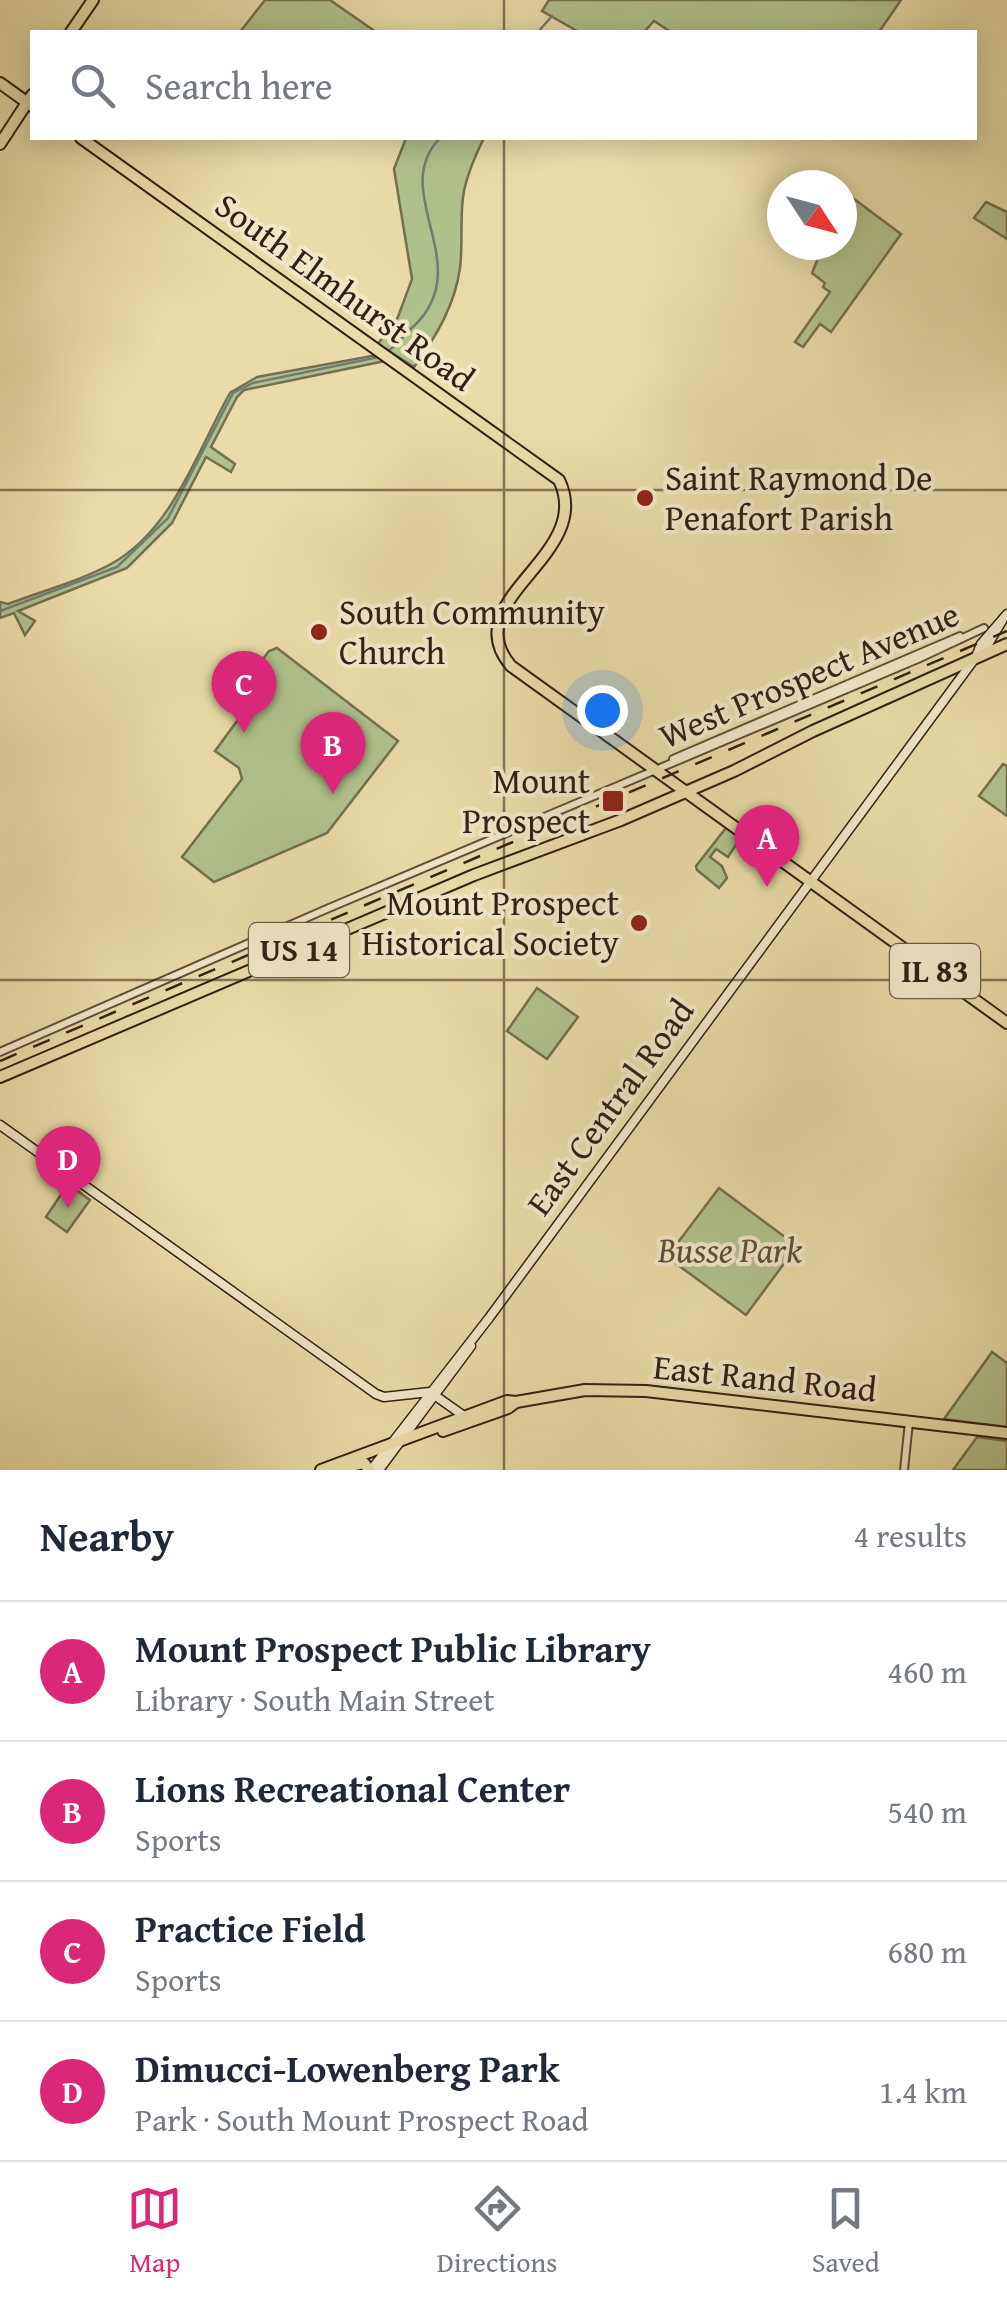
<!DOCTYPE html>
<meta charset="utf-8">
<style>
:root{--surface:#fff;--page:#f6f6f7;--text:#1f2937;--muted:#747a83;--line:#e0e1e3;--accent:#db2777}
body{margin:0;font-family:"Gentium Book Plus",serif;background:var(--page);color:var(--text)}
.compass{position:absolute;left:767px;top:170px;width:90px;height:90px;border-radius:50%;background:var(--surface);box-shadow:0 5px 25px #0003;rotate:126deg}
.you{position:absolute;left:602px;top:710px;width:35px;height:35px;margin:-25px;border:8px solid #fff;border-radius:50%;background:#1a73e8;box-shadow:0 0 0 15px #1a73e833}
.badge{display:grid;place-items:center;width:65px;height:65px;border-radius:50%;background:var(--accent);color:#fff;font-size:32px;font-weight:700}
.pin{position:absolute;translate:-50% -82px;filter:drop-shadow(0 2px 5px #0008)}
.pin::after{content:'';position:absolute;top:52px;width:35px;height:30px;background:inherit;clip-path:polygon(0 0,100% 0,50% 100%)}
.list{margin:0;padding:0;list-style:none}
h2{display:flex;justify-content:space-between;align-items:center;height:130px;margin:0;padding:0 40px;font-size:42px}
h2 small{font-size:32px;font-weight:400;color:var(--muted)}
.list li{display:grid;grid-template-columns:65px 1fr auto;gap:30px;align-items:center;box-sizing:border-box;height:140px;padding:0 40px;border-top:2px solid var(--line)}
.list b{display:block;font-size:38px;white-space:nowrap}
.list p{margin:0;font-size:32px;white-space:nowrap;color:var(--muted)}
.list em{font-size:32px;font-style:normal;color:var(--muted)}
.icon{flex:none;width:55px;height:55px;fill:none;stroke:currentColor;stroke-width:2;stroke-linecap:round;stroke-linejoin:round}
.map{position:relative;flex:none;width:1007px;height:1470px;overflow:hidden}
.search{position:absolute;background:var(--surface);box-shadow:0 5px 25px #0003;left:30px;right:30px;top:30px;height:110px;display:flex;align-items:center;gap:25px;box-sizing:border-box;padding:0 35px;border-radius:0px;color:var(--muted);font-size:38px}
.sheet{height:690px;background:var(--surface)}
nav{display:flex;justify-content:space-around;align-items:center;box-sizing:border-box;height:140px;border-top:2px solid var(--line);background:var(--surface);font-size:28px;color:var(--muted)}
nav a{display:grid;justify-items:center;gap:5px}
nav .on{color:var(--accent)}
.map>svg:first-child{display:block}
.green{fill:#b1c28d;stroke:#727051;stroke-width:2.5}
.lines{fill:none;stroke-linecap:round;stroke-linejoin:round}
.stream{stroke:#717c73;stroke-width:2.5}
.tertiary-casing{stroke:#614e3a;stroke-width:10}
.secondary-casing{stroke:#331f15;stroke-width:11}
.primary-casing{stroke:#331f15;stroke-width:14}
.tertiary{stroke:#f1e8c8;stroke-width:6}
.secondary{stroke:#f1e8c8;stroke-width:8}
.primary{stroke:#eadcaa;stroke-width:10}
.rail{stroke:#331f15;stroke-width:2.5;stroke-dasharray:18 18;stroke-linecap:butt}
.grid{fill:none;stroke:#331f15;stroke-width:2.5;stroke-opacity:0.55}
.poi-dot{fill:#8f2418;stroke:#f1e8c8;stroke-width:4}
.labels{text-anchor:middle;stroke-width:8;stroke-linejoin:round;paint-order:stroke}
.shield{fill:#f1e8c8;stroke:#6c5b4b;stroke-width:2.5}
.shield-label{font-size:32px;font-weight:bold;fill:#331f15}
.street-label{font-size:35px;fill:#331f15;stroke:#f1e8c8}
.poi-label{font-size:35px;fill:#331f15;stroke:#f1e8c8;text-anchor:start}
.park-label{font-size:35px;font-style:italic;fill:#595039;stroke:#f1e8c8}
</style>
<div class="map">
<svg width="1007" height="1470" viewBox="0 0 1007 1470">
<rect width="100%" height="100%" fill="#eadcaa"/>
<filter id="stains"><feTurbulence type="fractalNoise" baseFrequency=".002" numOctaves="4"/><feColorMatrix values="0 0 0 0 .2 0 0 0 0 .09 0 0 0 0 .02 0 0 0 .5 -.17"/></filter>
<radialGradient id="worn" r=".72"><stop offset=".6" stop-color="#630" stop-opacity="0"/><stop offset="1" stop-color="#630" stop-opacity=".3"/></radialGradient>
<g class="green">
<polygon points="265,0 330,0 376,32 240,32"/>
<polygon points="549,0 901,0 879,32 671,32 654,21 644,32 579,32 542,11"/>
<path d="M406,138H484C475,156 466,176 463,197C460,220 463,244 460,268C455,305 436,337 414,367L378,344L398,317L412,279L394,169Z"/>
<polygon points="842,190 901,234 831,332 820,324 803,347 795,342 830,292 823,287 825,283 812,273 817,261 816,250 820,245 842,245"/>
<polygon points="986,202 1007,212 1007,239 974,218"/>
<path d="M377,355L385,361L244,390L237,397L211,447L235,464L231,472L206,457L172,523L127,568L18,611L35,621L25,635L14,613L0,618V602L8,604C42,591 80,581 111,564C173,530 197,451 230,393L257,377Z"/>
<polygon points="277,648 398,741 327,833 214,882 182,857 242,779 239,768 215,751 240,717 241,703 252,686 246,681 269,651"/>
<polygon points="1003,764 1007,766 1007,816 979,796"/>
<polygon points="726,828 749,842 743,849 736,845 728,857 716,849 710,857 722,866 727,878 719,888 697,870 696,866"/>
<polygon points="537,988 578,1017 547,1059 507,1031"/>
<polygon points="68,1184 90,1200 67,1232 46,1217"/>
<polygon points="719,1188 797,1246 746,1315 667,1257"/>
<polygon points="992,1352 1007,1363 1007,1427 944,1419"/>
<polygon points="977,1437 1007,1441 1007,1470 953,1470"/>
</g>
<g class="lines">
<g class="stream">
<polyline points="538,32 552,16"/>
<path d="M385,353C397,346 404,335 414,326C478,264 387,193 440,138"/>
<polyline points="0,611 117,567 168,518 233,393 253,383 379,357"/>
</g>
<defs>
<g id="tertiary">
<polyline points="673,759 960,636"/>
<polyline points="0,1052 329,908 918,659 984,628"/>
<polyline points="904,1470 909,1422"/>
</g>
<g id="secondary">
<polyline points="976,657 981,644 1007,614"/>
<polyline points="0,1125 376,1394 384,1397 430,1392 464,1416"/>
<polyline points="371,1470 489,1318 976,657 984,651 1002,621"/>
<polyline points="379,1470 471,1346"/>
</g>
<g id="primary">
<polyline points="71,32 93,0"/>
<polyline points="0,83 32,106"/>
<path d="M81,138L559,480C596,556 454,599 511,666L1007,1023"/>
<polyline points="0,144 32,95"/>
<polyline points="0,1077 474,875 621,820 734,771 813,731 1007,644"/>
<polyline points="443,1431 508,1408 516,1402"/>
<polyline points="338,1469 364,1463 369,1470"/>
<polyline points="321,1470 507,1401 516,1402 585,1390 646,1391 1007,1433"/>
</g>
</defs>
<use href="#tertiary" class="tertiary-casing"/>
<use href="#secondary" class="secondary-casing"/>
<use href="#primary" class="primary-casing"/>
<use href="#tertiary" class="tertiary"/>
<use href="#secondary" class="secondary"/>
<use href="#primary" class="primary"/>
<polyline class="rail" points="0,1061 1007,631"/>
</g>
<path class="grid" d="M504,0V32M504,138V1470M0,490H1007M0,980H1007"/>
<g class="poi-dot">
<circle cx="645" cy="498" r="10"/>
<circle cx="319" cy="632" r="10"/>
<rect x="601" y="789" width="24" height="24" rx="5"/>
<circle cx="639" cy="923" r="10"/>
</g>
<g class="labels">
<g class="shield">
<rect x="249" y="923" width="100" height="54" rx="8"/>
<rect x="890" y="944" width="90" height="54" rx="8"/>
</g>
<g class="shield-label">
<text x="299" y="961">US 14</text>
<text x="935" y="982">IL 83</text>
</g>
<g class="street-label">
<text transform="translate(345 292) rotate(36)" y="12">South Elmhurst Road</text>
<text transform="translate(809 675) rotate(-23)" y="12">West Prospect Avenue</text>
<text transform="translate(610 1107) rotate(-54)" y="12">East Central Road</text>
<text transform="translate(765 1378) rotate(6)" y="12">East Rand Road</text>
</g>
<g class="poi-label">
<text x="665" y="490">Saint Raymond De<tspan x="665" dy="40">Penafort Parish</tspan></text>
<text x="339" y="624">South Community<tspan x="339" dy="40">Church</tspan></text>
<text x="590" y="793" text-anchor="end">Mount<tspan x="590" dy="40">Prospect</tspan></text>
<text x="619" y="915" text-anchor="end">Mount Prospect<tspan x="619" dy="40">Historical Society</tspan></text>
</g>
<g class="park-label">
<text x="730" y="1262">Busse Park</text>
</g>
</g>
<rect width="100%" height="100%" filter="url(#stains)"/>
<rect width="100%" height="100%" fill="url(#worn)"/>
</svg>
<svg class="compass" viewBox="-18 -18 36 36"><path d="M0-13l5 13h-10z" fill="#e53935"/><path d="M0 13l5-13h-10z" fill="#747a83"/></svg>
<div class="you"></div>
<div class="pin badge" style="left:767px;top:887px">A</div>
<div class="pin badge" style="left:333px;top:794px">B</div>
<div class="pin badge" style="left:244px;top:733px">C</div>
<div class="pin badge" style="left:68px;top:1208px">D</div>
<div class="search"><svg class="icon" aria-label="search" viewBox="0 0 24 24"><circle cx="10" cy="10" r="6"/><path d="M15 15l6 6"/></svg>Search here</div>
</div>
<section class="sheet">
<h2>Nearby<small>4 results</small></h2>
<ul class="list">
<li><span class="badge">A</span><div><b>Mount Prospect Public Library</b><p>Library · South Main Street</p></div><em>460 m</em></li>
<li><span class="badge">B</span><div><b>Lions Recreational Center</b><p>Sports</p></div><em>540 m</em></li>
<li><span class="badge">C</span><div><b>Practice Field</b><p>Sports</p></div><em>680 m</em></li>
<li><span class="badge">D</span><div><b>Dimucci-Lowenberg Park</b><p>Park · South Mount Prospect Road</p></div><em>1.4 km</em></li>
</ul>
</section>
<nav>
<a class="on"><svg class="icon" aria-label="map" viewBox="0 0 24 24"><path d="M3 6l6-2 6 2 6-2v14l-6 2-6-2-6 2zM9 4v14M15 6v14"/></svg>Map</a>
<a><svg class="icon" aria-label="directions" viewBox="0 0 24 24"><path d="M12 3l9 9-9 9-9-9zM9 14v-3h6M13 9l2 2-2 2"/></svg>Directions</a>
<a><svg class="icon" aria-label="saved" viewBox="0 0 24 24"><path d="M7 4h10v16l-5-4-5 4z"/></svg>Saved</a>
</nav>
